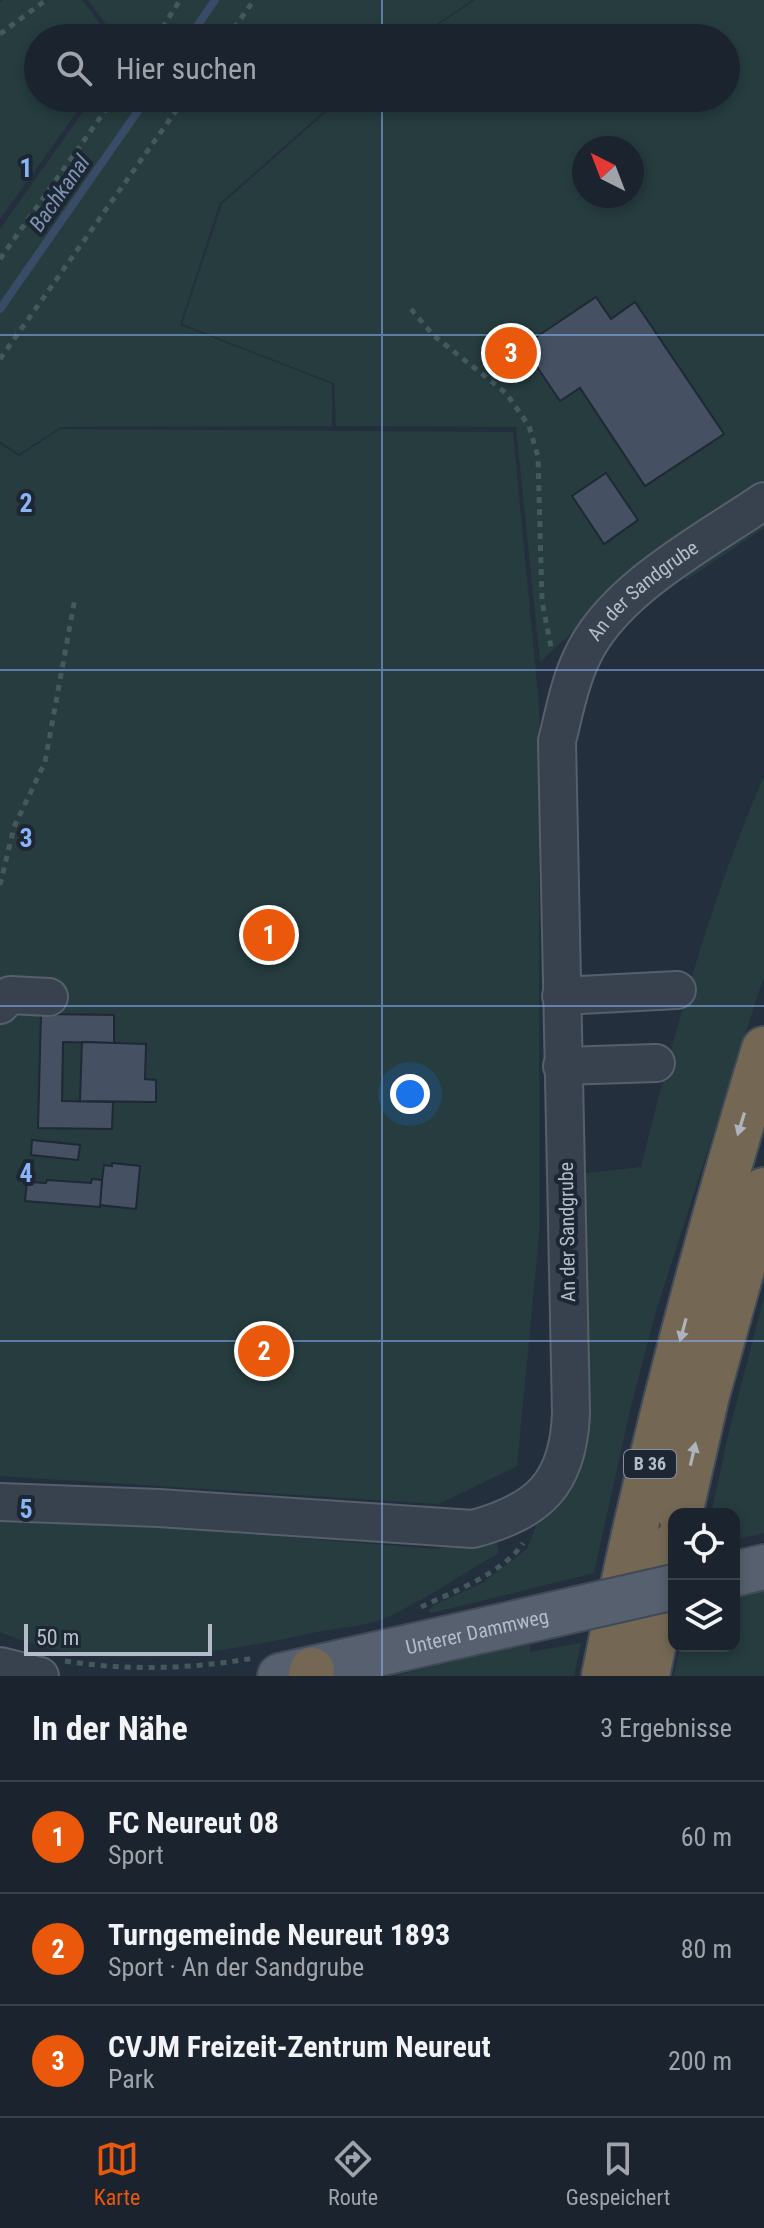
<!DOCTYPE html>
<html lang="de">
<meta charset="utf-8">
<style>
:root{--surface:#1b232e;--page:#242b36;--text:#f1f3f6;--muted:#a0a4aa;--line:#39404a;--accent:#ea580c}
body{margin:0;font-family:"Roboto Condensed",sans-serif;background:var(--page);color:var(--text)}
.controls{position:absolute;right:24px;bottom:24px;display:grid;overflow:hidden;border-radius:16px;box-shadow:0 4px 12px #0003}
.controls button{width:72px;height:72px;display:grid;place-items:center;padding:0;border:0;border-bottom:2px solid var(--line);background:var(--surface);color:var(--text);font:40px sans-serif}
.compass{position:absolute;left:572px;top:136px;width:72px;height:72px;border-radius:50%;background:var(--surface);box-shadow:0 4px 12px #0003;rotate:318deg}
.scale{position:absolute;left:24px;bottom:20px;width:188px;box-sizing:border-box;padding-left:8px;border:4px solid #b4bcc9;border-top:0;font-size:22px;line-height:28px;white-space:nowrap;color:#b4bcc9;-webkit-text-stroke:6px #1d2633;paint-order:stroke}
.you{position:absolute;left:410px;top:1094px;width:28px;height:28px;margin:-20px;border:6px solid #fff;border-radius:50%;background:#1a73e8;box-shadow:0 0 0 12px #1a73e833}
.badge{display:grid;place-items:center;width:52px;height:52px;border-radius:50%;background:var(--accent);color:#fff;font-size:26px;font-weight:700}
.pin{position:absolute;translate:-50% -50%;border:4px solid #fff;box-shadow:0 2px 8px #0006}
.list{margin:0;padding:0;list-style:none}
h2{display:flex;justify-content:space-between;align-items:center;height:104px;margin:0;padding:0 32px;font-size:34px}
h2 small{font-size:26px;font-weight:400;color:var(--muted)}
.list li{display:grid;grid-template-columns:52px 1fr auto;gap:24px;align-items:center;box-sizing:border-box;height:112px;padding:0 32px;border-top:2px solid var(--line)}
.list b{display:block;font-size:30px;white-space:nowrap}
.list p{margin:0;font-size:26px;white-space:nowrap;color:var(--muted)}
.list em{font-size:26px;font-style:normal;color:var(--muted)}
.icon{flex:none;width:44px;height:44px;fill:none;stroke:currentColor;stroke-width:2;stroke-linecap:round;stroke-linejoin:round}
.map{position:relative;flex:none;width:764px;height:1676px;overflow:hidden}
.search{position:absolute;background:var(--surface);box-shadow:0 4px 12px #0003;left:24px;right:24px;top:24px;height:88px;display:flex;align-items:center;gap:20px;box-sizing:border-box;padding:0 28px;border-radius:44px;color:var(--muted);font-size:30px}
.sheet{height:440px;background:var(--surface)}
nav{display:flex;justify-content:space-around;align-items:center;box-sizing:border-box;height:112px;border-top:2px solid var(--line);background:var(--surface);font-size:22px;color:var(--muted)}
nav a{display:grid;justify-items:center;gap:4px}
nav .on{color:var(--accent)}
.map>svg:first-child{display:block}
.green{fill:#263c3f;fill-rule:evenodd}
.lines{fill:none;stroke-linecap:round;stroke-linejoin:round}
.stream{stroke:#394c67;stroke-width:8}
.building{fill:#455162;stroke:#1f2835;stroke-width:2}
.minor-casing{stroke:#565f6c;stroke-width:40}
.major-casing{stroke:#414a57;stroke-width:48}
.highway-casing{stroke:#434c59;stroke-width:48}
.path{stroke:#44595c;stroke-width:5;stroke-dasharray:6 6;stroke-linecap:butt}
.minor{stroke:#38414e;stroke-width:36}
.major{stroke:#56606e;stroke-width:44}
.highway{stroke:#746855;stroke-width:44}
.major-bridge-casing{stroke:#414a57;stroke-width:48;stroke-linecap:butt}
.major-bridge{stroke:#56606e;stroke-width:44}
.oneway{fill:#aeb4bd}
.grid{fill:none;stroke:#8ab4f8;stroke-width:2;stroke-opacity:0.55}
.labels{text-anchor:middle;stroke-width:8;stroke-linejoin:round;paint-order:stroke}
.shield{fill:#1d2633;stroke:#878f9c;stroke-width:2}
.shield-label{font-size:18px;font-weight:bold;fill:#b4bcc9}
.street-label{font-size:20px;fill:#b4bcc9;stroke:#1d2633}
.water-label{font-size:22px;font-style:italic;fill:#7c92b1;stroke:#1d2633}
.grid-label{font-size:26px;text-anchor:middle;font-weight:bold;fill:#8ab4f8;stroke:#1d2633;stroke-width:8;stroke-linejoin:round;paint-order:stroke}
</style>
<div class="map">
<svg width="764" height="1676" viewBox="0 0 764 1676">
<rect width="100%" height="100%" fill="#242f3e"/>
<g class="green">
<polygon points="3,0 82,0 111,38 38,38 38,98 87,98 0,219 0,2"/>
<polygon points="88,0 472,0 416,38 116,38"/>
<path d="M475,0H764V480L658,554L540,662L516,427L336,426L334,383L182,324L222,204L342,98H726V38H419ZM584,148H632V196H584Z"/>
<polygon points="93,98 339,98 220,203 180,325 332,384 332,426 61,427 19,454 0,441 0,229"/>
<polygon points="61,429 513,432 539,705 539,1236 517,1466 439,1504 0,1476 0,444 19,456"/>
<polygon points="764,520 764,528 686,580 684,576"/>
<path d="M764,776V976L657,1308L631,1406L594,1573L432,1613L428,1611L434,1605L484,1582L527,1549L538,1521L553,1506L578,1174L641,1167C674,1034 709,902 764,776Z"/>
<polygon points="764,1297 764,1533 734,1540 734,1514 711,1514 728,1436"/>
<path d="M0,1514L435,1549L496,1538L499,1553C462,1574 426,1599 388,1617C367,1626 339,1628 317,1632C216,1654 98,1675 0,1632Z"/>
<polygon points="764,1590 764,1676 674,1676 680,1646 734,1646 734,1597"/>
<polygon points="530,1643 530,1652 581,1643 574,1676 394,1676"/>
</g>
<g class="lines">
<g class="stream">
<polyline points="189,38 215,0"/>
<polyline points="0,309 147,98"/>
</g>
</g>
<g class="building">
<polygon points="596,297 611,319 635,302 724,434 645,486 580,388 560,401 523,346"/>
<polygon points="606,473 638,520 604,544 572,496"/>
<polygon points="41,1014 114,1015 114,1043 63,1042 62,1101 113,1102 112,1129 38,1128"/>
<polygon points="82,1042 146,1044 145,1079 156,1080 156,1102 80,1101"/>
<polygon points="32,1140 80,1145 78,1160 31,1155"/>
<polygon points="112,1163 140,1166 136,1209 99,1205 104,1165 112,1166"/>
<polygon points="92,1179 102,1180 100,1207 25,1201 27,1182 46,1183 47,1180 91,1183"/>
</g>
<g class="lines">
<defs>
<g id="minor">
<polyline points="561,996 677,990"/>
<polyline points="0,1005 10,995 49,997"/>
<polyline points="562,1066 656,1063"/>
<path id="s1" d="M0,1502L159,1508L473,1529C539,1511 568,1484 571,1414L557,741C564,714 569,684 581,659C611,590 704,542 764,501"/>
<polyline points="0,1666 40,1676"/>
</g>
<g id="major">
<polyline points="734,1574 764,1567"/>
<path id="s2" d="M280,1676L551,1615"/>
</g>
<g id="highway">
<polyline points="680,1514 707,1395 764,1190"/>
<polyline points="311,1676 312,1670"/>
<path d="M604,1676C646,1464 701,1256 764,1049"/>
<polyline points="647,1676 674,1544"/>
</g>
</defs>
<use href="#minor" class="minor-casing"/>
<use href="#major" class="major-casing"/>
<use href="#highway" class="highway-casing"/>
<g class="path">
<polyline points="0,34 46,0"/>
<polyline points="156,38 180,0"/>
<polyline points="227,38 254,0"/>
<polyline points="0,259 114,98"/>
<polyline points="411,309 433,335 506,393 529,426 538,457 542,601 552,652"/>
<polyline points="0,359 185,98"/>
<polyline points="0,885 14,827 45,762 75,598"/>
<path d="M421,1607C452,1592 504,1573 523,1543"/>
<path d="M65,1661C128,1671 191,1669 254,1658"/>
</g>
<use href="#minor" class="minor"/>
<use href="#major" class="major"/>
<use href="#highway" class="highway"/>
<defs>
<polyline id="major-bridge" points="551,1615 674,1587"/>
</defs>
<use href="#major-bridge" class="major-bridge-casing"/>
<use href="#major-bridge" class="major-bridge"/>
</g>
<defs><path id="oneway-solid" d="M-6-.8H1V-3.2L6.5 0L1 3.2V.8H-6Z" transform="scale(2)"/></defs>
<g class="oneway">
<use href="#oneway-solid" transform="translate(741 1124) rotate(107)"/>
<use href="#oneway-solid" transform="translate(683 1330) rotate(105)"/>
<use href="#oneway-solid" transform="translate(693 1454) rotate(-77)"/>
</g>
<path class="grid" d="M382,0V38M382,98V1676M0,335H764M0,670H764M0,1006H764M0,1341H764"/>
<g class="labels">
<rect class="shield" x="624" y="1450" width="52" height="28" rx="6"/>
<g class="shield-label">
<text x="650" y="1470">B 36</text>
</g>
<g class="street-label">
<text dy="7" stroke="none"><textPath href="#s1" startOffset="1492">An der Sandgrube</textPath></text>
<text transform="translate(567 1232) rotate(-91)" y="7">An der Sandgrube</text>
<text dy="7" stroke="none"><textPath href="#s2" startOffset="202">Unterer Dammweg</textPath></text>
</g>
<g class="water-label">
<text transform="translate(59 193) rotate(-55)" y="8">Bachkanal</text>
</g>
</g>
<g class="grid-label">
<text x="26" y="177">1</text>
<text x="26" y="512">2</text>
<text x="26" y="847">3</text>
<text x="26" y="1182">4</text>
<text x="26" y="1518">5</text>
</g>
</svg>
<div class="controls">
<button><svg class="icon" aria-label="locate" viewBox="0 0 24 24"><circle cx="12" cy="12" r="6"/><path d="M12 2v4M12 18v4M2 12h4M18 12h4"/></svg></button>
<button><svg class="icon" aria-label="layers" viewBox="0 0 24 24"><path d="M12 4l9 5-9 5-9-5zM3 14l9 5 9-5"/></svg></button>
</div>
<svg class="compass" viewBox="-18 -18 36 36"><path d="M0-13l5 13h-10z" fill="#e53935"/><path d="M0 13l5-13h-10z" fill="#a0a4aa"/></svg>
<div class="scale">50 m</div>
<div class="you"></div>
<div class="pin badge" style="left:269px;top:935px">1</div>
<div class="pin badge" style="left:264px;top:1351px">2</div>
<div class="pin badge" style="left:511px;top:353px">3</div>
<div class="search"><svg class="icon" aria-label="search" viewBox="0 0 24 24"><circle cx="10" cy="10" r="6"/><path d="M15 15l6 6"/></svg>Hier suchen</div>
</div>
<section class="sheet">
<h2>In der Nähe<small>3 Ergebnisse</small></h2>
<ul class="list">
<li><span class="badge">1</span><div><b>FC Neureut 08</b><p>Sport</p></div><em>60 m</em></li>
<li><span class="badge">2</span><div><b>Turngemeinde Neureut 1893</b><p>Sport · An der Sandgrube</p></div><em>80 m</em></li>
<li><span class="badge">3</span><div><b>CVJM Freizeit-Zentrum Neureut</b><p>Park</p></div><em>200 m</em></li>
</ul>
</section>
<nav>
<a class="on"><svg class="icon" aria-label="map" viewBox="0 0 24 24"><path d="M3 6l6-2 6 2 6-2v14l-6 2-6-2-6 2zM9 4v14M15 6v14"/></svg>Karte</a>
<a><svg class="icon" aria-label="directions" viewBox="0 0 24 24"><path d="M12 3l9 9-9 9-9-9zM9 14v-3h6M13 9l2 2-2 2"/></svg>Route</a>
<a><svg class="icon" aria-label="saved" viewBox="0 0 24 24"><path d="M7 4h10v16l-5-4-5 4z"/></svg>Gespeichert</a>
</nav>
